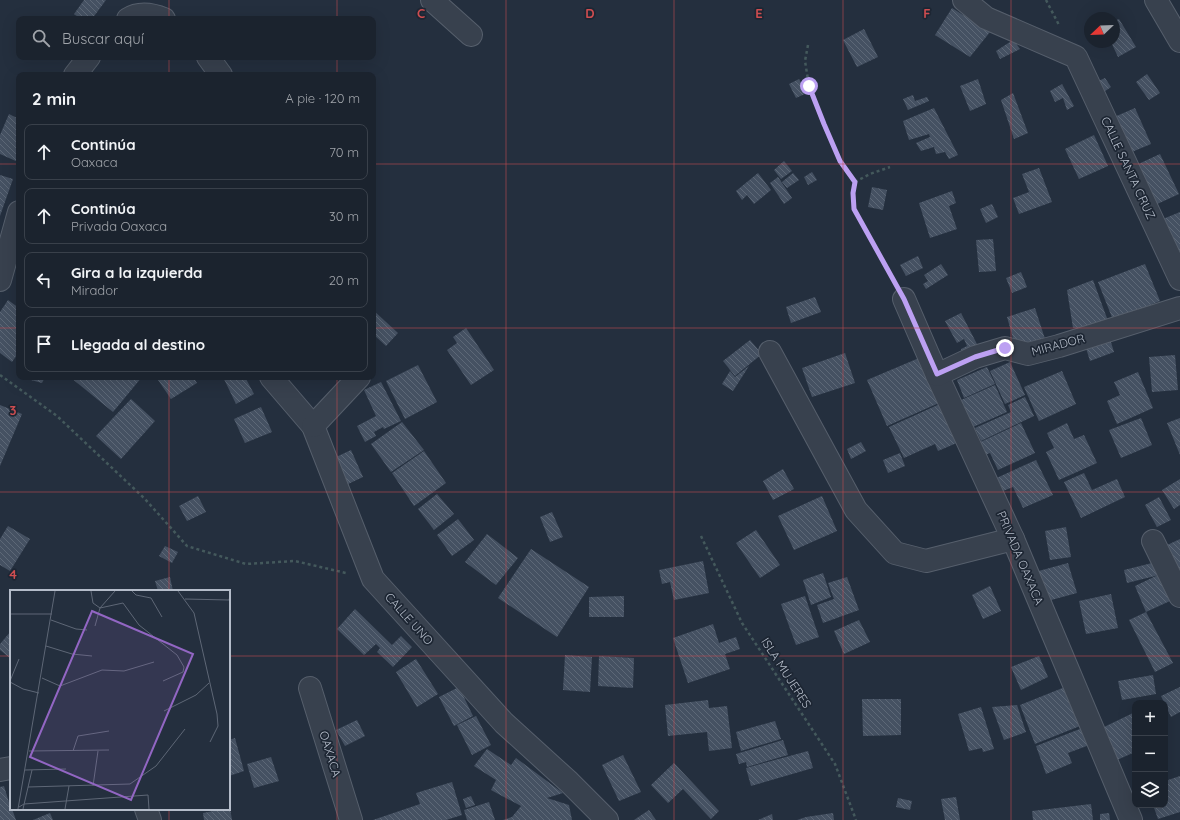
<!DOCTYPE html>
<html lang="es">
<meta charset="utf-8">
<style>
:root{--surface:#1b232e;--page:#242b36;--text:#f1f3f6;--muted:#a0a4aa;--line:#39404a}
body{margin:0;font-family:Quicksand,sans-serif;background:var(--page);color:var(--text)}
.controls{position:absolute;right:12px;bottom:12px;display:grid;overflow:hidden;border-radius:8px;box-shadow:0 4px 16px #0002}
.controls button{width:36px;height:36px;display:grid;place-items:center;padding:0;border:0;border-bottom:1px solid var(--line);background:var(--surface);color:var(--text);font:20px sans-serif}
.compass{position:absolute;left:1084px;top:12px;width:36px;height:36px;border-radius:50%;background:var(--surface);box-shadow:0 4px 16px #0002;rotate:247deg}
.stop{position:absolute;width:12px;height:12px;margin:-9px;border:3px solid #bca0f2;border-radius:50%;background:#fff}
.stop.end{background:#bca0f2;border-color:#fff;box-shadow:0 1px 4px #0008}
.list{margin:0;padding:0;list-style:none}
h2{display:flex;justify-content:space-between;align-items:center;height:52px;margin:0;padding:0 16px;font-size:17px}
h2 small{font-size:13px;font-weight:400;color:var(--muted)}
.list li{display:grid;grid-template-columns:26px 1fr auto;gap:12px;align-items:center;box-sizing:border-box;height:56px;margin:0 8px 8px;padding:0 8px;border:1px solid var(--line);border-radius:8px}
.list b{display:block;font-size:15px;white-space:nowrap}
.list p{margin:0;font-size:13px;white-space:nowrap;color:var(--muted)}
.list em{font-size:13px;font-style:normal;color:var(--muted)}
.icon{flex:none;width:22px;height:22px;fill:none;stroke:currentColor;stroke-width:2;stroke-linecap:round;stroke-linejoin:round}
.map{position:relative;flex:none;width:1180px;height:820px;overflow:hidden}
.search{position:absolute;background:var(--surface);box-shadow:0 4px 16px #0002;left:16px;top:16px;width:360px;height:44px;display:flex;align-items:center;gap:10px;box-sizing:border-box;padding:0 14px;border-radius:8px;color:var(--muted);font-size:15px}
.panel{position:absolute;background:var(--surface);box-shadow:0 4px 16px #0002;left:16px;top:72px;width:360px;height:308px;border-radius:8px}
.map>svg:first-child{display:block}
.building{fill:url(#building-back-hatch)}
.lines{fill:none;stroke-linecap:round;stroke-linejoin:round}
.minor-casing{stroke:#565f6c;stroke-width:24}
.path{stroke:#44595c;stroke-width:2.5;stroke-dasharray:3 3;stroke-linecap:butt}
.minor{stroke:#38414e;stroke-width:22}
.route{stroke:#bca0f2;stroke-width:5}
.grid{fill:none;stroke:#ce4d50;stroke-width:1;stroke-opacity:0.55}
.labels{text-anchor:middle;stroke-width:3.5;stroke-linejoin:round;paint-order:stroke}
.street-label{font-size:12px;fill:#b4bcc9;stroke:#1d2633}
.inset-road{fill:none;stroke:#5e6776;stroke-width:1}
.view{fill:#9266c3;fill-opacity:0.15;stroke:#9266c3;stroke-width:2}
.inset-edge{fill:none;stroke:#b4bcc9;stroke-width:2}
.grid-label{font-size:13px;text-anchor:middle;font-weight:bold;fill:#ce4d50;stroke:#1d2633;stroke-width:3.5;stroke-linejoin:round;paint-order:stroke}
</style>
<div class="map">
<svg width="1180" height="820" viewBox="0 0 1180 820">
<defs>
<pattern id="building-back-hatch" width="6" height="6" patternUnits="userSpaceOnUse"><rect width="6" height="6" fill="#455162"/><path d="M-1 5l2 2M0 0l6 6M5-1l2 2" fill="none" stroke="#5d6877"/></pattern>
</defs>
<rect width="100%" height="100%" fill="#242f3e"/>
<g class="building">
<polygon points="84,0 106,0 92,19 81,19 74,14"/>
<polygon points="952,8 990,32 970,57 935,35"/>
<polygon points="1119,19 1136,47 1118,57 1111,42 1114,42 1114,21"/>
<polygon points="864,29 878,57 857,67 843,40"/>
<polygon points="1013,40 1020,49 1000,59 996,51"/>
<polygon points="1096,42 1108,42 1099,47"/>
<polygon points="1147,74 1160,93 1149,100 1136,82"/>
<polygon points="1105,78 1111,87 1101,94 1094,83"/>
<polygon points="799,79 807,93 796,98 789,84"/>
<polygon points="978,79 986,104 970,111 960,86"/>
<polygon points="1062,84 1074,106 1067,110 1063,98 1055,102 1050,91"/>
<polygon points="1013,93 1028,133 1014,139 1001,100"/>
<polygon points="913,95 915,101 927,97 929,101 908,110 903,99"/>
<polygon points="934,108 958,155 949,159 945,152 936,154 934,147 921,151 916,143 930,137 929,134 909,140 903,121"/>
<polygon points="1135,108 1151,144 1127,154 1112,118"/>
<polygon points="9,114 19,119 19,159 18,162 0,154 0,135"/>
<polygon points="1094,135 1108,166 1079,179 1065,149"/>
<polygon points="1160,154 1179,194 1153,206 1134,166"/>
<polygon points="784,161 792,171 781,179 774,170"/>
<polygon points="1039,168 1052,202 1019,214 1013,198 1029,192 1022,174"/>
<polygon points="812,172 817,180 808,185 804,177"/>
<polygon points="758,173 771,190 754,204 747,195 742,200 736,191"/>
<polygon points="793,173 799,180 787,188 782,182"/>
<polygon points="0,175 13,179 0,216"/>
<polygon points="778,177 792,198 784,204 770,183"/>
<polygon points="872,187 887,190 883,210 868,207"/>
<polygon points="952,191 956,203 949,206 957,229 930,238 919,203"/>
<polygon points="992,204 998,217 986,223 980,209"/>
<polygon points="1180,212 1180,258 1158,221"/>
<polygon points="993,239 996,271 979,272 976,240"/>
<polygon points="918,256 923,268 906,276 900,265"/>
<polygon points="941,264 948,275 926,289 923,284 928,281 924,275"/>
<polygon points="1145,264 1160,301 1113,320 1098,282"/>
<polygon points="1021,272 1027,287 1012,293 1006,278"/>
<polygon points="1093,280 1108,321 1092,328 1073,328 1067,290"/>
<polygon points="815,297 821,312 791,323 786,307"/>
<polygon points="8,300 19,308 19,352 12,362 0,353 0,312"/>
<polygon points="1035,308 1045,339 1016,349 1007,317"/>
<polygon points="373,310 398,333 386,346 373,334"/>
<polygon points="961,313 979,348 964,356 961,349 967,346 964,339 957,343 945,321"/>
<polygon points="466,328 494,370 471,385 447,350 457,343 453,337"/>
<polygon points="1109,336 1114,352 1090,361 1085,345"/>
<polygon points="750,340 762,354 735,376 723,361"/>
<polygon points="845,353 855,383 812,397 802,368"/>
<polygon points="1175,355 1178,390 1152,392 1149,357"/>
<polygon points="919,358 939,403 887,426 867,380"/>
<polygon points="1010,362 1025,395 1005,404 990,371"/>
<polygon points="418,365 437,402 405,419 386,381"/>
<polygon points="749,366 733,391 722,384 730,371 735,377"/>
<polygon points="987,367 995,384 964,398 957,380"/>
<polygon points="1062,371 1076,404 1039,421 1024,387"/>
<polygon points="1138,372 1153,408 1117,424 1107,401 1120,395 1114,382"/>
<polygon points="20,377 45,377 42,383"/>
<polygon points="70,377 142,377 113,412"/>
<polygon points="156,377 193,377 197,383 171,399"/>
<polygon points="223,377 245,377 254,394 236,404"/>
<polygon points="381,382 401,421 384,429 383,427 374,432 376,436 365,442 357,426 376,416 364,390"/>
<polygon points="995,385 1007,412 973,427 961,400"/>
<polygon points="1025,397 1034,416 981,441 975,428 1011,412 1008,405"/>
<polygon points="131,399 155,421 121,459 96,436"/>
<polygon points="942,403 959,442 938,451 935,444 904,458 889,427"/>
<polygon points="0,405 22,414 0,466"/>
<polygon points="261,407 272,432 245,443 234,419"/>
<polygon points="1141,418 1152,445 1121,458 1109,430"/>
<polygon points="1180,418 1180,455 1167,423"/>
<polygon points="402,422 424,450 391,472 371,444"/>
<polygon points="1021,423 1035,453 998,470 990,453 982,456 976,444"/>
<polygon points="1067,423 1074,439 1084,435 1097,463 1059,480 1046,452 1054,448 1047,433"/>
<polygon points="861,442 866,451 851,459 847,449"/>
<polygon points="351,450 363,477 346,485 334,458"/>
<polygon points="424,451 446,483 414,506 392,473"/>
<polygon points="900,453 905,466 888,473 883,460"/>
<polygon points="1036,460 1053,495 1023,508 1013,487 998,493 992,480"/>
<polygon points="783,469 794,489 773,500 763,481"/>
<polygon points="1084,473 1092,490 1117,479 1125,497 1081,518 1064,482"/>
<polygon points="1180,479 1180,505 1174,509 1162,490"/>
<polygon points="437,494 454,514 434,530 418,509"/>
<polygon points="198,496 206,512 187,521 179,506"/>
<polygon points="822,496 837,531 794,550 778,516"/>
<polygon points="1159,497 1171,520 1157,527 1145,505"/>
<polygon points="552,512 563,537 550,542 540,517"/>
<polygon points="458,519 474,540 452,556 437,535"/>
<polygon points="8,526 30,539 10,571 0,565 0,539"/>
<polygon points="1066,527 1071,557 1050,560 1045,531"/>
<polygon points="756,530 780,565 760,578 736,543"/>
<polygon points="487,534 518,558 496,585 465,562"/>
<polygon points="1180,539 1180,577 1165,546"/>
<polygon points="165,546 178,552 172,563 159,556"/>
<polygon points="531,549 589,587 557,637 498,598"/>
<polygon points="703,561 709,593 674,600 670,582 662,584 659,570"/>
<polygon points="1156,562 1159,575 1127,583 1124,570"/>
<polygon points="1068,563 1077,593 1044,602 1035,572"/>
<polygon points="823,573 831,597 811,605 803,580"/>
<polygon points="1158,575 1170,601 1146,612 1173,663 1155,672 1129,620 1146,612 1135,586"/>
<polygon points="170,577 173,591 158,591 155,581"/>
<polygon points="847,577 859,610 823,623 817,605 834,599 828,583"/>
<polygon points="990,586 1001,611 983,619 972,595"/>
<polygon points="1111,594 1118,628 1086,634 1079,601"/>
<polygon points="624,596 624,617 589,617 589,597"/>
<polygon points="805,596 819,637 796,645 781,604"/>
<polygon points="355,609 392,645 401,636 412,647 393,667 377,652 380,648 376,644 364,655 337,629"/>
<polygon points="859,620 870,642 844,654 834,631"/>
<polygon points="713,624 719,643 736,637 740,649 725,654 730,669 688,683 673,638"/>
<polygon points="11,631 11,659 0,650 0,644"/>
<polygon points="565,655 592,657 590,692 563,690"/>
<polygon points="599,656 634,658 633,688 598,686"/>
<polygon points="1039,656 1048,677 1021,690 1011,667"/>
<polygon points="416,659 438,694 417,707 396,672"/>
<polygon points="1153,675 1156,694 1122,700 1118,681"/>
<polygon points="459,687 473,716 454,726 439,697"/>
<polygon points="1065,687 1080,726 1035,744 1020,705"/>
<polygon points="1180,687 1180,712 1171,717 1161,696"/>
<polygon points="862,699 901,699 901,735 863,736"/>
<polygon points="708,700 709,708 727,706 732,748 709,751 707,732 668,736 665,705"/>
<polygon points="1017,705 1026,732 1004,740 992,707"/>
<polygon points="981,707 994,749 983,752 982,748 969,751 958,714"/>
<polygon points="1135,712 1135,752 1117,760 1102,728"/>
<polygon points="476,716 491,745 472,755 457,725"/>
<polygon points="357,720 365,736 345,746 336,730"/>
<polygon points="775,721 781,739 741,751 736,732"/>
<polygon points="1085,727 1092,744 1068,753 1072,763 1046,774 1036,746"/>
<polygon points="235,738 244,771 229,776 229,740"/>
<polygon points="783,740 788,755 747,767 746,762 739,764 736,754"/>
<polygon points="487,749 511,765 516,758 563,793 547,798 569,805 572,820 503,820 512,817 521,806 491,790 496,780 474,766"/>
<polygon points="808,751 813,768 751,786 746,768"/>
<polygon points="623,755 641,792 619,801 602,765"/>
<polygon points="271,757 279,781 254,788 247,764"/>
<polygon points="674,763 719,811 711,819 683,789 668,803 651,785"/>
<polygon points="1180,776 1180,812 1158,819 1153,805 1165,805 1165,781"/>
<polygon points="452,782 462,815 446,820 373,820 420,804 416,793"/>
<polygon points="4,786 11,809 12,809 16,820 0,820 0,787"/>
<polygon points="471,796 475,805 466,808 463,799"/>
<polygon points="956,797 960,820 945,820 941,799"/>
<polygon points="898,798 912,801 910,810 896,807"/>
<polygon points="489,802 495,820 467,820 464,810"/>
<polygon points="1091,804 1093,820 1033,820 1032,811"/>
<polygon points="229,808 230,808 232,820 204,820 203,813"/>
<polygon points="649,810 656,820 634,820"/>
<polygon points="50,813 53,820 33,820"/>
<polygon points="833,813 834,820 797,820 806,817"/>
<polygon points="1109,813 1110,820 1100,820 1100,814"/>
<polygon points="772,814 773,820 758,820"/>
</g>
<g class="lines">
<defs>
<g id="minor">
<polyline points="432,0 471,35"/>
<polyline points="964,0 986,18 1076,57 1180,279"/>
<polyline points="1156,0 1180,41"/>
<path d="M128,19C139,12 152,14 164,19"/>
<polyline points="208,57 221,75"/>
<polyline points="75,75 89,57"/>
<polyline points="0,280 19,212"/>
<polyline points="904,299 937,375 1013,539 1131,820"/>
<polyline points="770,352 856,510 895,553 926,561 1013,539"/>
<polyline points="937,375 975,357 1005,348 1028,354 1059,346 1180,308"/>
<polyline points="271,377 313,426 373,579 504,723 569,782 607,820"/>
<polyline points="313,426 359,377"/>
<polyline points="1153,541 1180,596"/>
<polyline points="310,688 351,820"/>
<polyline points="0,770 11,768"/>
<polyline points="146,809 150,820"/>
</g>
</defs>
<use href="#minor" class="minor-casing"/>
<g class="path">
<polyline points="1046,0 1059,25"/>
<polyline points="808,45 805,61 809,86 823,124 840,161 855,182 853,193 854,209 894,281"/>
<polyline points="855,182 870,174 890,167"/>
<polyline points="0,375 57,416 145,499 187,546 246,564 295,561 346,573"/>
<polyline points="701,536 742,623 835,764 856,820"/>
</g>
<use href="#minor" class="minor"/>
</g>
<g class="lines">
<polyline class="route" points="809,86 824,124 840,161 855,182 853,193 854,209 904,299 937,374 975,357 1005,348"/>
</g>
<path class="grid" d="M169,0V19M337,0V19M506,0V820M674,0V820M843,0V820M1011,0V820M169,57V75M337,57V75M0,164H19M373,164H1180M0,328H19M373,328H1180M169,377V591M337,377V820M0,492H1180M0,656H11M229,656H1180M169,809V820"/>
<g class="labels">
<g class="street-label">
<text transform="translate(1128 168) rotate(65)" y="4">CALLE SANTA CRUZ</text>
<text transform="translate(1058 345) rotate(-15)" y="4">MIRADOR</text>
<text transform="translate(1020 558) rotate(67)" y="4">PRIVADA OAXACA</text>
<text transform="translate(409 619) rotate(48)" y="4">CALLE UNO</text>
<text transform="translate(786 673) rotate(57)" y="4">ISLA MUJERES</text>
<text transform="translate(330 754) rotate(73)" y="4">OAXACA</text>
</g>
</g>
<g transform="translate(10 590)">
<rect width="220" height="220" fill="#242f3e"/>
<path class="inset-road" d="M81,1L83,13L90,18L113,13L129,35L167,65L174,77L173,82L153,91M122,1L126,5L141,8L152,27M168,1L184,23L207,124L208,136L200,152M175,9L219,10L220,6M0,15V38M0,24H42M41,30L66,39L77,40M85,36L90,18L105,1M36,56L62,64L82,66M32,88L50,96L92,80L114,81L144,72M0,91L9,69M0,92L13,99L29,103M154,121L186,105L199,93M19,161L99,160M63,161L68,146L99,141M15,180L56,179M83,196L88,161M18,197L120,194L146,176L175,139M9,217L14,214L138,205L139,219M8,219L45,1M13,219L22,180M55,219L59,196"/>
<path class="view" d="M82,21L183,64L121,210L20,167Z"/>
<rect width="220" height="220" class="inset-edge"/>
</g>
<g class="grid-label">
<text x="421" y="18">C</text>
<text x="590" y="18">D</text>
<text x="759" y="18">E</text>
<text x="927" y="18">F</text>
<text x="13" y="415">3</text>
<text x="13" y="579">4</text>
</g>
</svg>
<div class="controls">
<button>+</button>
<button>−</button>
<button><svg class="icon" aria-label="layers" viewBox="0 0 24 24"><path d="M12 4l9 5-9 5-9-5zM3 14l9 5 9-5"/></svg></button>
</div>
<svg class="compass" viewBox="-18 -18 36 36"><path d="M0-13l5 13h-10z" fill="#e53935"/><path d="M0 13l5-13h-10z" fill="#a0a4aa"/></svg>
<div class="stop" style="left:809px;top:86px"></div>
<div class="stop end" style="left:1005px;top:348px"></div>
<div class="search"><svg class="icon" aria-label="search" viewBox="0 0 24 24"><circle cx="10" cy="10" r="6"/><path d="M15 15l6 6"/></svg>Buscar aquí</div>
<section class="panel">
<h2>2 min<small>A pie · 120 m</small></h2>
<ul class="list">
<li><svg class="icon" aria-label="ahead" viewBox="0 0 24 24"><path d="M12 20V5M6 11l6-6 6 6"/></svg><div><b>Continúa</b><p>Oaxaca</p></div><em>70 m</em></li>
<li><svg class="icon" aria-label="ahead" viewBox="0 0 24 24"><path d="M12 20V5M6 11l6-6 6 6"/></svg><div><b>Continúa</b><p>Privada Oaxaca</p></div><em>30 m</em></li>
<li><svg class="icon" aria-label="left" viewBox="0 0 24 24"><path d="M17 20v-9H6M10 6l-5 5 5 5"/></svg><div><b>Gira a la izquierda</b><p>Mirador</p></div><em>20 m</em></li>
<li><svg class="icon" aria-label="arrive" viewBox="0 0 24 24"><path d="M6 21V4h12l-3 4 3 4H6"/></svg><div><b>Llegada al destino</b></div></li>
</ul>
</section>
</div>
